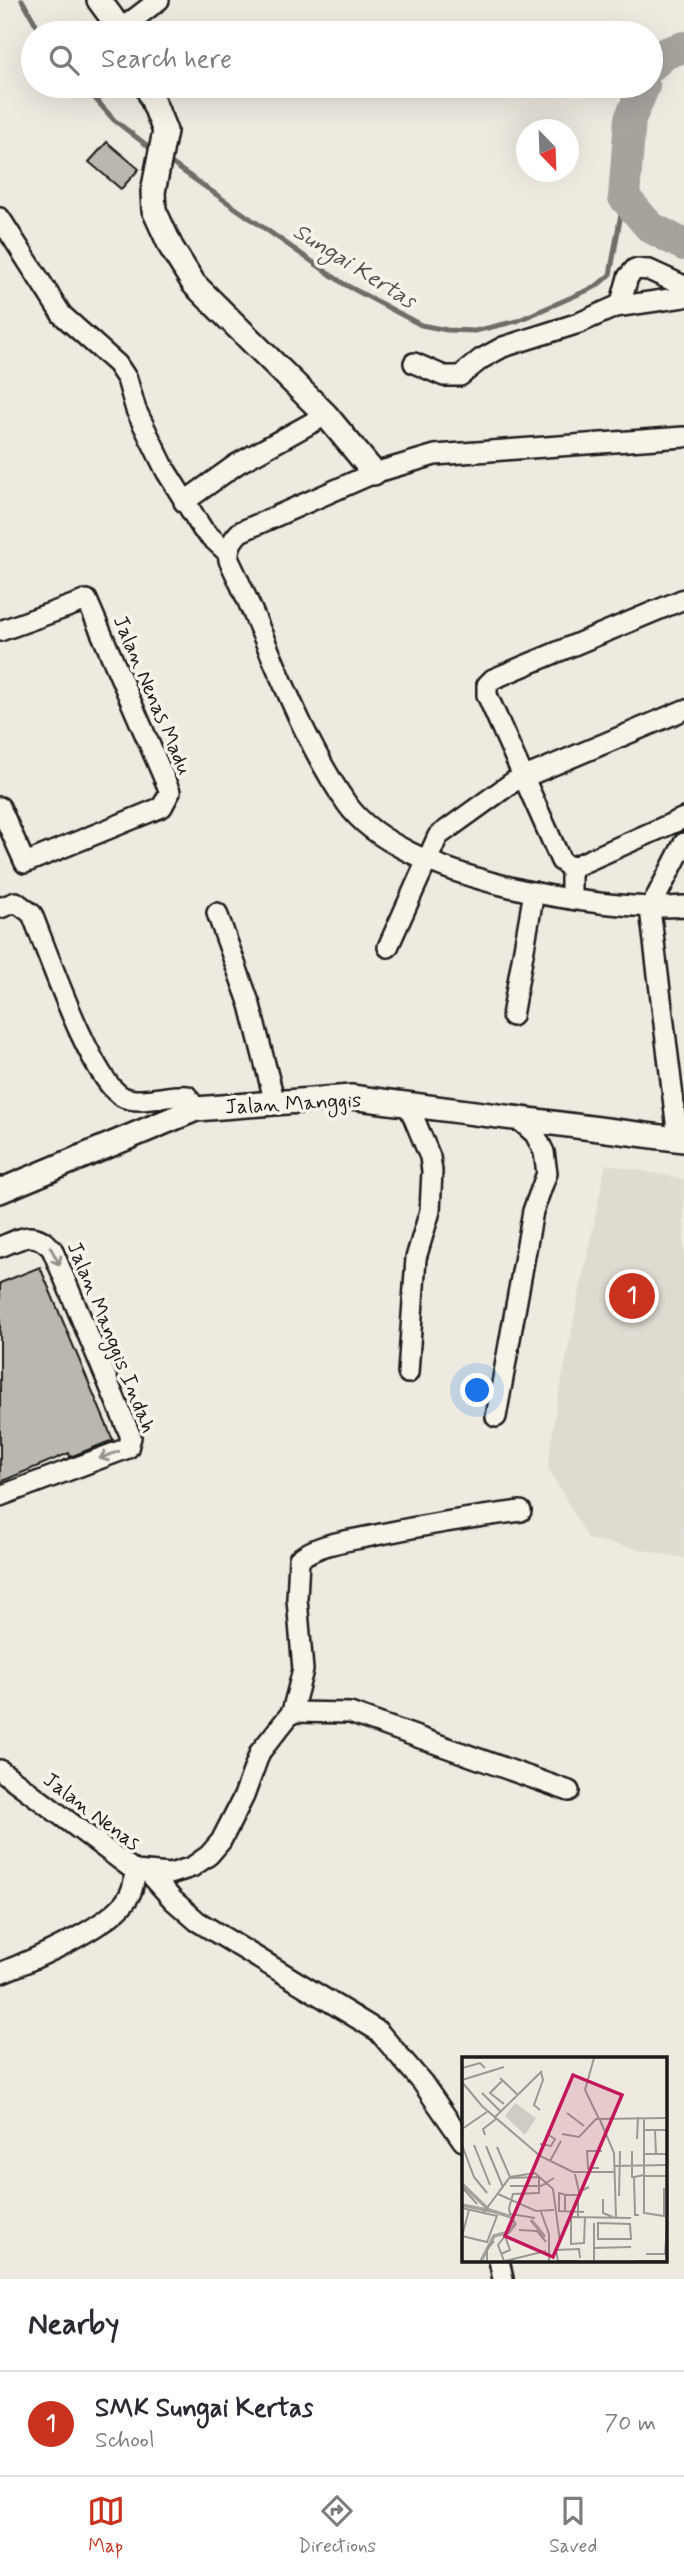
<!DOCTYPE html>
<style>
:root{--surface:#fff;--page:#f7f7f7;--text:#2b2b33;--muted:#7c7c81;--line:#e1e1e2;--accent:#c8321e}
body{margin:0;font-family:Mynerve,sans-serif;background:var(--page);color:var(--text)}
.compass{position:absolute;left:516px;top:119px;width:63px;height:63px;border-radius:50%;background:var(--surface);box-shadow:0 7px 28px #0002;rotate:157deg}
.you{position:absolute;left:478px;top:1391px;width:24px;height:24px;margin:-18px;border:5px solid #fff;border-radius:50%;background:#1a73e8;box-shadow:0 0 0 10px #1a73e833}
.badge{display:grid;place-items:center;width:46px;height:46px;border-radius:50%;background:var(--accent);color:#fff;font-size:23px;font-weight:700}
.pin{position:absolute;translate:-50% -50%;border:4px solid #fff;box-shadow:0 2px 7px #0006}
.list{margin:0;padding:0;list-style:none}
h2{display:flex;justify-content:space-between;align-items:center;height:91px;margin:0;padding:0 28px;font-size:30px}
h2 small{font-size:23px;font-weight:400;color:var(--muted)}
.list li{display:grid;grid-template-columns:46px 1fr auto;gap:21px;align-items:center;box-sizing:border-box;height:105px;padding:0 28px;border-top:2px solid var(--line)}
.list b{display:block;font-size:26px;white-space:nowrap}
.list p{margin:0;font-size:23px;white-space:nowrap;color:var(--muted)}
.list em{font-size:23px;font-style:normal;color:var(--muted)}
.icon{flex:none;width:38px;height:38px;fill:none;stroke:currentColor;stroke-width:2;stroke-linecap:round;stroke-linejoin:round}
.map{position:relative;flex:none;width:684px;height:2279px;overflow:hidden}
.search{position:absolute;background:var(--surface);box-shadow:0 7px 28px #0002;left:21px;right:21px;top:21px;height:77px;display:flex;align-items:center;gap:18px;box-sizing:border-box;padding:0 24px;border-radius:38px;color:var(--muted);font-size:26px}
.sheet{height:196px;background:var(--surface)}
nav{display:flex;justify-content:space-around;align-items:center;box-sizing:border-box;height:98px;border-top:2px solid var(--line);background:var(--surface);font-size:19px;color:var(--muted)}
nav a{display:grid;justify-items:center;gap:4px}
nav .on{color:var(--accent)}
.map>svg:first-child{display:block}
.built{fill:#dedbd1}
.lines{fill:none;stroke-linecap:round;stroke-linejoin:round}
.stream{stroke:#6f6d69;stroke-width:5}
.river{stroke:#a6a39d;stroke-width:32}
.building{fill:#bab7af;stroke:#1c1c1c;stroke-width:2}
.minor-casing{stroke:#1c1c1c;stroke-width:24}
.tertiary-casing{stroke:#1c1c1c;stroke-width:28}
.minor{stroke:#f7f3e8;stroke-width:19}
.tertiary{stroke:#f7f3e8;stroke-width:23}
.oneway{stroke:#94928c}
.labels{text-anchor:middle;stroke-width:7;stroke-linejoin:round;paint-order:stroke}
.street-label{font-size:21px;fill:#1c1c1c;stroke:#f7f3e8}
.water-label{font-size:23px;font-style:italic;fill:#535250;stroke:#f7f3e8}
.inset-river{fill:none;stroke:#a6a39d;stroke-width:3.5}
.inset-road{fill:none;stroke:#9a9892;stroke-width:2}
.view{fill:#c2185b;fill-opacity:0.15;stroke:#c2185b;stroke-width:3.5}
.inset-edge{fill:none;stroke:#1c1c1c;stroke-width:3.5}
</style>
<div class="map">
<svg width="684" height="2279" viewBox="0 0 684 2279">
<rect width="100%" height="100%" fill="#eeeae0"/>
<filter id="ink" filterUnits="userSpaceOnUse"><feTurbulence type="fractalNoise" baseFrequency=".0143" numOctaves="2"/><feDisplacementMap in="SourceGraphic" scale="14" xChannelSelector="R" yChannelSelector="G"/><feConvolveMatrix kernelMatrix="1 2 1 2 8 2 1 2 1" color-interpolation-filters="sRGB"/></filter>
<g filter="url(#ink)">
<polygon class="built" points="606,1164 684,1179 684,1558 588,1539 548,1468 555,1413"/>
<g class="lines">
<g class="stream">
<polyline points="22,0 41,33"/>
<polyline points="84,86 114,120 153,150"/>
<polyline points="167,160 344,284 421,325 447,330 475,331 517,321 595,287 610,275 624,197"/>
</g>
<g class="river">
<polyline points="651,66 666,53 684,47"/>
<polyline points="644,86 630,119 624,197 650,227 684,245"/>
</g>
</g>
<g class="building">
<polygon points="107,142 139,169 121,189 89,162"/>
<polygon points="40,1267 113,1440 70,1457 69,1453 0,1482 0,1283"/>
</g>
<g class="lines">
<defs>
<g id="minor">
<polyline points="121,29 159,0"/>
<polyline points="0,218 62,315 117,364 127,379 136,410 166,471 203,530 228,553"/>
<polyline points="620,306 628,277 635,269 649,270 684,286"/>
<polyline points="414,363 444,376 460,376 481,359 503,347 579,323 615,307 684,297"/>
<path d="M684,437L435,455L374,473L240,532C231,541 228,548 229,560C268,640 297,732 347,804C399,878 599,913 684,906"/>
<polyline points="184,502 237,464 326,415"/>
<polyline points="0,631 87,600 170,792 162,807 25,863 0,807"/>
<polyline points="571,868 561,861 487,695 487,685 493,679 684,599"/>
<polyline points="571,899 571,868 684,818"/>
<path d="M0,908L16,902L32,914C47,951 92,1082 123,1097C140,1105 168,1094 187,1096L196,1109"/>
<polyline points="650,909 678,1138"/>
<polyline points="650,909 684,843"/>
<polyline points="217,913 250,1005 275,1103"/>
<polyline points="388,947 438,836 513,782 684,710"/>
<polyline points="512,1016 534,892"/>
<path d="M0,1247C22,1238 34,1229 52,1249L131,1437L128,1448L0,1496"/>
<polyline points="408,1373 416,1258 430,1211 432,1171 430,1157 408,1104"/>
<polyline points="496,1417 533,1211 547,1173 544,1152 535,1134 517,1118"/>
<polyline points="292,1712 350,1713 569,1791"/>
<path d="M0,1770L135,1871L170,1874L192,1867L209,1855L221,1841L244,1796L260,1752L292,1712L303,1670L297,1599L299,1559C321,1542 350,1541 376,1535C424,1525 472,1517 521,1511"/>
<polyline points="149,1873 173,1900 197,1921 378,2031 422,2082 463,2141"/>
<path d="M0,1973C33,1960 104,1929 125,1902C133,1892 134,1883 135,1871"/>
<polyline points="499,2260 503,2279"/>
</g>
<g id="tertiary">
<polyline points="99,0 123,33"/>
<polyline points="147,86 165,131 153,192 154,210 171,247 194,284 326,415 374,473"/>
<polyline points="0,1191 196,1109 351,1097 684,1140"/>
</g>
</defs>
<use href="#minor" class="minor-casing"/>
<use href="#tertiary" class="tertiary-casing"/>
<use href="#minor" class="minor"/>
<use href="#tertiary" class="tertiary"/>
</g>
<defs><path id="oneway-shaft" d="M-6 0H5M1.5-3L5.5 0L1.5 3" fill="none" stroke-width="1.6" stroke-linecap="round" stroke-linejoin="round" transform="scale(1.75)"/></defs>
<g class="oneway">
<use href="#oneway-shaft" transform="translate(55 1256) rotate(62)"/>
<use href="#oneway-shaft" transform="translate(109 1455) rotate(159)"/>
</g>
</g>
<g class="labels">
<g class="street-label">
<text transform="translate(153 695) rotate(67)" y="7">Jalan Nenas Madu</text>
<text transform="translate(293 1103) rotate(-3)" y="7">Jalan Manggis</text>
<text transform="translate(112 1337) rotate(68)" y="7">Jalan Manggis Indah</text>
<text transform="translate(92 1811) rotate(37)" y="7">Jalan Nenas</text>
</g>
<g class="water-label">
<text transform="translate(355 265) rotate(32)" y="8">Sungai Kertas</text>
</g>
</g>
<g transform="translate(462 2057)">
<rect width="205" height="205" fill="#eeeae0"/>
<path d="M53,46L74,61L63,78L43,59Z" fill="#cfccc3"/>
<path class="inset-river" d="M0,127L27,153L49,160L53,167L47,175L32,179L19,204M0,148L29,154M69,163L83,180"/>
<path class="inset-road" d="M132,1L123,33L137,62M0,11L18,6L23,11M38,21L55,37M0,23L42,10M41,23L28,36L42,47M0,25L20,49L78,99L111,115H153M20,36L38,54M78,53L72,48L81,23L79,15M105,56L122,69M32,61L80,14M182,61V156L202,159V131M138,63L152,96L154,160M0,72L25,55M182,73H205M193,73L194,97M100,77L117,80L134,62L205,61M23,78L21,72L34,62M175,82L176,60M78,87L89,89L93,82L85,77M0,88L12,120L25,136M12,88L28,128M24,89L41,130M35,90L48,120M170,94V121M182,97H205M88,104L99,84M153,109L205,108M137,111H126L125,94H140M113,117L117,135L127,130M182,119H205M48,121L77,120M48,129H79L92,121M0,130L15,147M36,137L74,154L92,153M104,138L97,136V154L122,155M157,139L158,94M141,142V156L151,160M0,151L35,159L25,185L0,179L7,153M103,154V138H116V160M22,155L48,120L73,116L91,132L98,185M79,155L87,177V204M177,158H173L172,120L182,118M123,160L122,186L109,187V160L169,161M73,161L48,157L47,151L51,137L77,136V121M136,166L168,167L169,182H136ZM57,173L75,174L84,185M132,191L169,190M39,197L48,193L43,179L36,188L42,204M184,197H203L205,169M118,201L117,192L94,193L96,204H118M25,204V192L32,184M43,204L84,194M132,204V166M172,204H203"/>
<path class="view" d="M111,18L160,38L91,200L43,179Z"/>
<rect width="205" height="205" class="inset-edge"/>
</g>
</svg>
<svg class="compass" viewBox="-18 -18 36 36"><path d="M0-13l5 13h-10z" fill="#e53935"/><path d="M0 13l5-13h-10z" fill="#7c7c81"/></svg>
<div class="you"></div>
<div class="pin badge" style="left:632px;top:1296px">1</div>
<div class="search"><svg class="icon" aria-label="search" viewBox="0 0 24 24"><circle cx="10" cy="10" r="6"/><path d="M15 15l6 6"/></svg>Search here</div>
</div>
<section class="sheet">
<h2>Nearby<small></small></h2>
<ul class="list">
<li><span class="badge">1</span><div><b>SMK Sungai Kertas</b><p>School</p></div><em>70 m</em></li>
</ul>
</section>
<nav>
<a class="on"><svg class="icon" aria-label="map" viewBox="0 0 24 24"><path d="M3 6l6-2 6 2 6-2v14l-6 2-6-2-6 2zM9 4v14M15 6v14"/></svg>Map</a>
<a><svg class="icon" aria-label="directions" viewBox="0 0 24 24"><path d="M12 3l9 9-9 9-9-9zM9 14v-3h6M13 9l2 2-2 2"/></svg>Directions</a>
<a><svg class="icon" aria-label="saved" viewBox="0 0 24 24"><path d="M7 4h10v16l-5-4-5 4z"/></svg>Saved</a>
</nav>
